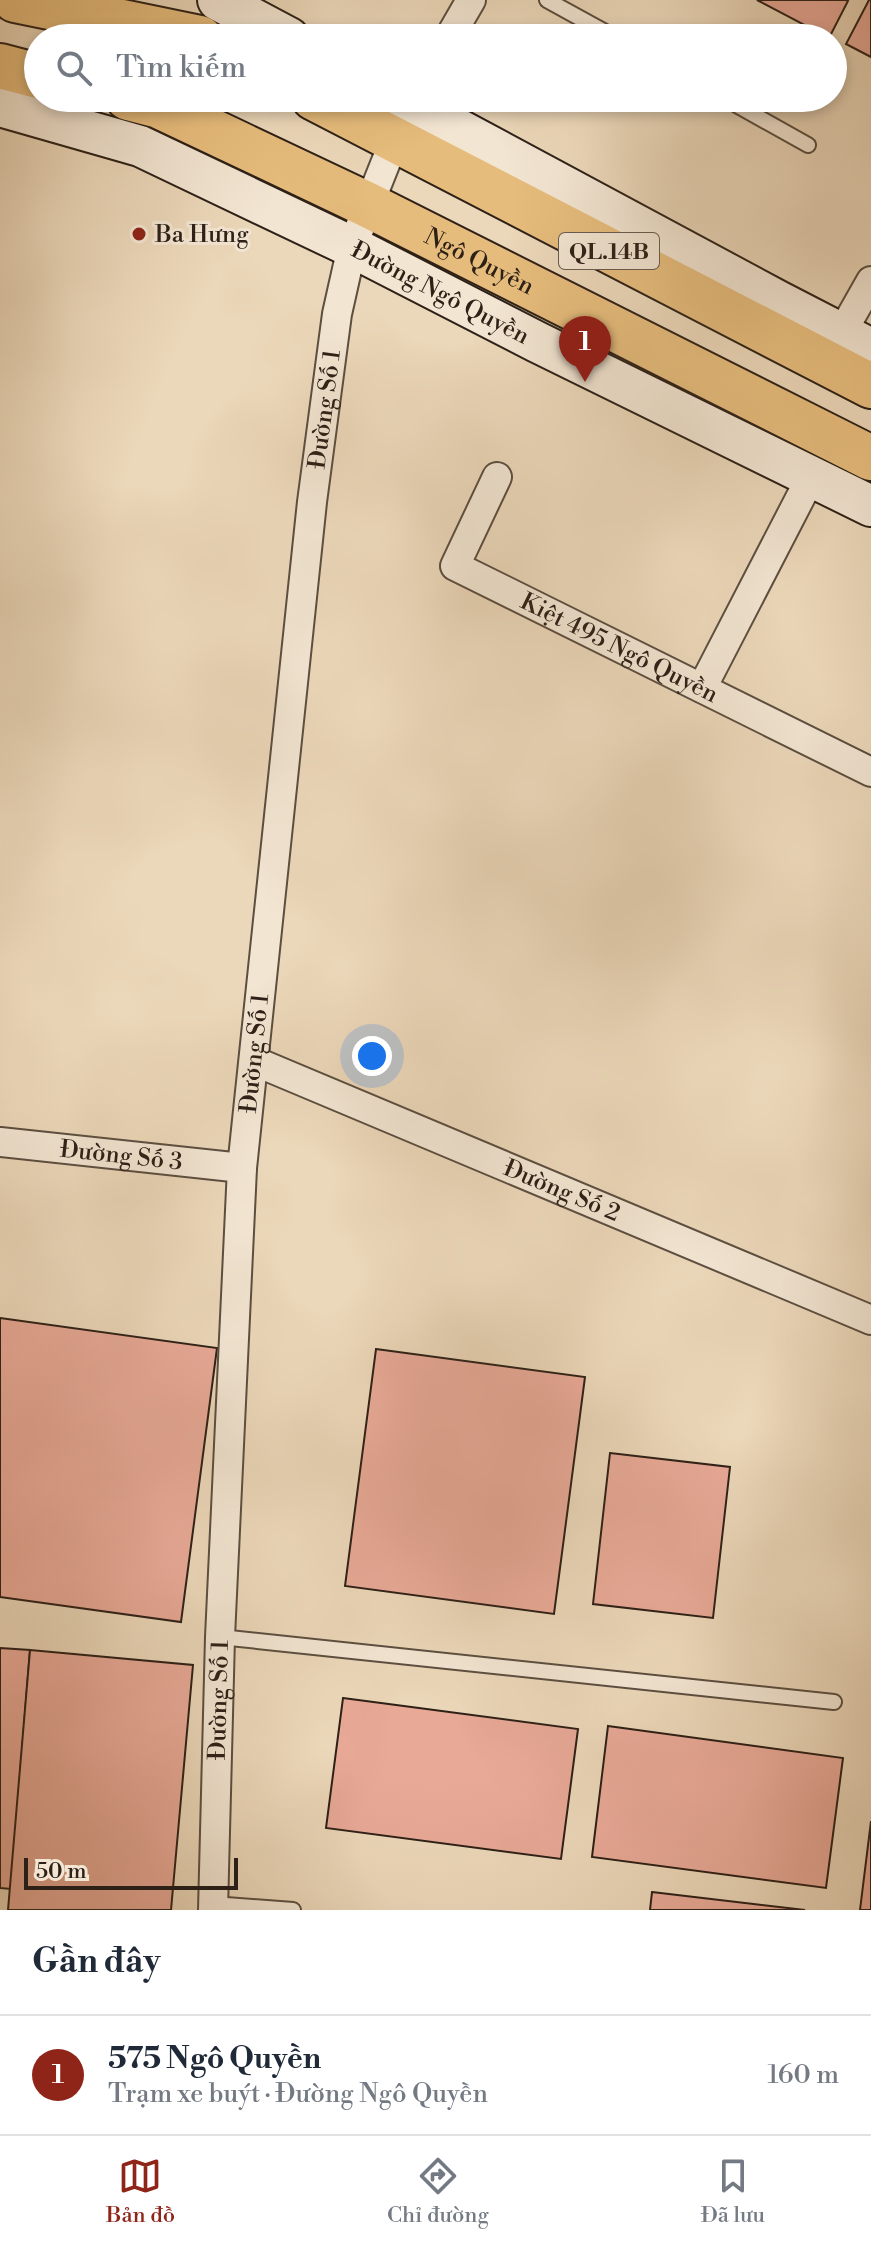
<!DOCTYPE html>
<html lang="vi">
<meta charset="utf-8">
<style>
:root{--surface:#fff;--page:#f6f6f7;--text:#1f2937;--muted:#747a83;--line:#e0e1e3;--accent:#8f2418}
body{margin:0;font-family:"Libre Bodoni",serif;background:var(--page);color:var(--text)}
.scale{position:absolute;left:24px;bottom:20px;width:214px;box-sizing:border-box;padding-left:8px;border:4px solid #2d2017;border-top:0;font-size:22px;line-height:28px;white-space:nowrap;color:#2d2017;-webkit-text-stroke:6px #f2e5d2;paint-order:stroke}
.you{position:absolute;left:372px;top:1056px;width:28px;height:28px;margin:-20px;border:6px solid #fff;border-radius:50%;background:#1a73e8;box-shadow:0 0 0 12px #1a73e833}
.badge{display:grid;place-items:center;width:52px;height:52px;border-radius:50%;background:var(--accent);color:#fff;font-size:26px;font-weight:700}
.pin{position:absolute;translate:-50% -66px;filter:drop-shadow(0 2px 4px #0008)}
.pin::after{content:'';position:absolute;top:42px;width:28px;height:24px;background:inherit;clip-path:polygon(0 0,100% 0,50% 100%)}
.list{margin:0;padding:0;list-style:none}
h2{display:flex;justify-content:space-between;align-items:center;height:104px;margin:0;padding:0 32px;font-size:34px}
h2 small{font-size:26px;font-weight:400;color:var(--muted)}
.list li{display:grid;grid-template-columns:52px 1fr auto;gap:24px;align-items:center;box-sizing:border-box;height:120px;padding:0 32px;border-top:2px solid var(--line)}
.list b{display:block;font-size:30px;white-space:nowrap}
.list p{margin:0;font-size:26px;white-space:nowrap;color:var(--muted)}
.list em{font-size:26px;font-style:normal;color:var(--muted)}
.icon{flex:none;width:44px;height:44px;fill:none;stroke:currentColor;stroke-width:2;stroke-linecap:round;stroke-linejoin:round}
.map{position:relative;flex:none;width:871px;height:1910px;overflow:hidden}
.search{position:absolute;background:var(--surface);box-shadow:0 4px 12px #0003;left:24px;right:24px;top:24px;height:88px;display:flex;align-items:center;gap:20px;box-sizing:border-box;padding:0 28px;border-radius:44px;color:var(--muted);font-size:30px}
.sheet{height:224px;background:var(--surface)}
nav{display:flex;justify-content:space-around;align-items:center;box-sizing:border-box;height:112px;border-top:2px solid var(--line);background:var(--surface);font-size:22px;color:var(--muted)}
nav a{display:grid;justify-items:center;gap:4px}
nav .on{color:var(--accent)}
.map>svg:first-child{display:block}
.building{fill:#e8a997;stroke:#2d2017;stroke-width:2}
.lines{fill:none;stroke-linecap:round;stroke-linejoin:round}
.lane-casing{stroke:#5c4e40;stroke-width:18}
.street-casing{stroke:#5c4e40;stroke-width:32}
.secondary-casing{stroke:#2d2017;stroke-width:44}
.highway-casing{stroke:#2d2017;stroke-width:48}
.lane{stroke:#f2e5d2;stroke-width:14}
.street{stroke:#f2e5d2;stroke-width:28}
.secondary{stroke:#f2e5d2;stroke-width:40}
.highway{stroke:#e6bc7c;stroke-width:44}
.poi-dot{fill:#8f2418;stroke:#f2e5d2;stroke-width:3}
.labels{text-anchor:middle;stroke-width:6;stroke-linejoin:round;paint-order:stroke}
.shield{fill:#f2e5d2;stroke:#685b4f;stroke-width:2}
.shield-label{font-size:22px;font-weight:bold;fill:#2d2017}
.poi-label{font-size:24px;fill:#2d2017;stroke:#f2e5d2;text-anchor:start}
.street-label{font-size:24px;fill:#2d2017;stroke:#f2e5d2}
</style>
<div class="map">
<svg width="871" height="1910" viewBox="0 0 871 1910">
<rect width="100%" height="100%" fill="#ebd7b9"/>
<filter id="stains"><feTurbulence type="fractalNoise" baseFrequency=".0025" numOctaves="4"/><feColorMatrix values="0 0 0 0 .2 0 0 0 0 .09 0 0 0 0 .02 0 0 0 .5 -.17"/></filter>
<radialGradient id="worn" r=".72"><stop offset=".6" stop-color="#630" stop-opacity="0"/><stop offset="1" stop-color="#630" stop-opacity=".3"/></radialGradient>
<g class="building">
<polygon points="757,0 846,0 848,1 829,38"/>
<polygon points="869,0 871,0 871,57 846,44"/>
<polygon points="0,1318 217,1348 181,1622 0,1597"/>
<polygon points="376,1349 585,1377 554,1614 345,1586"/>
<polygon points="610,1453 730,1467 713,1618 593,1604"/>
<polygon points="0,1648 30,1650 11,1889 0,1888"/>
<polygon points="30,1650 193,1665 171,1910 8,1910"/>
<polygon points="343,1698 578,1729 561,1859 326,1828"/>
<polygon points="608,1726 843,1758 826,1888 592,1857"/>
<polygon points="871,1821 871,1910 860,1910"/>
<polygon points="652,1892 805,1910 650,1910"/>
</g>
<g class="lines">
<defs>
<g id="lane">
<polyline points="547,0 616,38"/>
<polyline points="724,98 808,145"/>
<polyline points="220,1637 834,1702"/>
<polyline points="213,1904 293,1910"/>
</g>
<g id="street">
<polyline points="449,38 471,0"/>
<polyline points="841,334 871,281"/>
<path id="s1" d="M497,477L455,566L871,772"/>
<polyline points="702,688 811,477"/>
<path id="s2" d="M254,1061L871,1320"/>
<path id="s3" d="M0,1142L242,1168"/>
<path id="s4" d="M213,1910L220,1637L242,1168L312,502L337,314L352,247L401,124"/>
</g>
<g id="secondary">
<polyline points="218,0 289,38"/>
<polyline points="400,98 778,301 871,349"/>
<path id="s5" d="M0,106L140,146L352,247L537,342L871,506"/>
</g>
<g id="highway">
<polyline points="15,0 200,38"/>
<polyline points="0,66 38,76"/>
<path id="s6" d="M128,98L159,106L368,205L871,458"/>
<polyline points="314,98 871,386"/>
</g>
</defs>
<use href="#lane" class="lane-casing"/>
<use href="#street" class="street-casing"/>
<use href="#secondary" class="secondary-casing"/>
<use href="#highway" class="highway-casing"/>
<use href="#lane" class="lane"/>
<use href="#street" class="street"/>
<use href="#secondary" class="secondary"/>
<use href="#highway" class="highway"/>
</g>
<circle class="poi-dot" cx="139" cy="234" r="8"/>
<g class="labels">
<rect class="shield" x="559" y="233" width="100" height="36" rx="6"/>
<g class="shield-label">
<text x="609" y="259">QL.14B</text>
</g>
<g class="poi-label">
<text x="155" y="242">Ba Hưng</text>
</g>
<g class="street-label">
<text dy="8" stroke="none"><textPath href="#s6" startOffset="388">Ngô Quyền</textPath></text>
<text dy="8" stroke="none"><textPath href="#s5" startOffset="480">Đường Ngô Quyền</textPath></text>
<text dy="8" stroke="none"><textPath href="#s4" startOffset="1506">Đường Số 1</textPath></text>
<text dy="8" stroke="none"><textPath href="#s1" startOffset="282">Kiệt 495 Ngô Quyền</textPath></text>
<text dy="8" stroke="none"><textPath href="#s4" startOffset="858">Đường Số 1</textPath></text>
<text dy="8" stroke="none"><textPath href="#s3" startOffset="122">Đường Số 3</textPath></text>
<text dy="8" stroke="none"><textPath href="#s2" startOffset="334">Đường Số 2</textPath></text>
<text dy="8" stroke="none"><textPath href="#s4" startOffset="210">Đường Số 1</textPath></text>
</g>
</g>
<rect width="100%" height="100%" filter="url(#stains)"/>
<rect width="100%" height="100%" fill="url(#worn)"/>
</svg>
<div class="scale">50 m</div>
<div class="you"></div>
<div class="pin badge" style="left:585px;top:382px">1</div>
<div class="search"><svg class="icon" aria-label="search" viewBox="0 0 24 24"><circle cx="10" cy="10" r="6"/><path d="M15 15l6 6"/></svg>Tìm kiếm</div>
</div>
<section class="sheet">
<h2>Gần đây<small></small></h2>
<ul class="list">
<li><span class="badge">1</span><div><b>575 Ngô Quyền</b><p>Trạm xe buýt · Đường Ngô Quyền</p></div><em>160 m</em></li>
</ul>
</section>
<nav>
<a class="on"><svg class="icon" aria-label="map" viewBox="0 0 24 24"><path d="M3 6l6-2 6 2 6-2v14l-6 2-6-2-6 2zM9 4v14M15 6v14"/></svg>Bản đồ</a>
<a><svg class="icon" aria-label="directions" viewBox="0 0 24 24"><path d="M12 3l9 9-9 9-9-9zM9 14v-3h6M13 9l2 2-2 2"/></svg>Chỉ đường</a>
<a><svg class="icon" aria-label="saved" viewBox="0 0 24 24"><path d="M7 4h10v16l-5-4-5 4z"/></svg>Đã lưu</a>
</nav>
